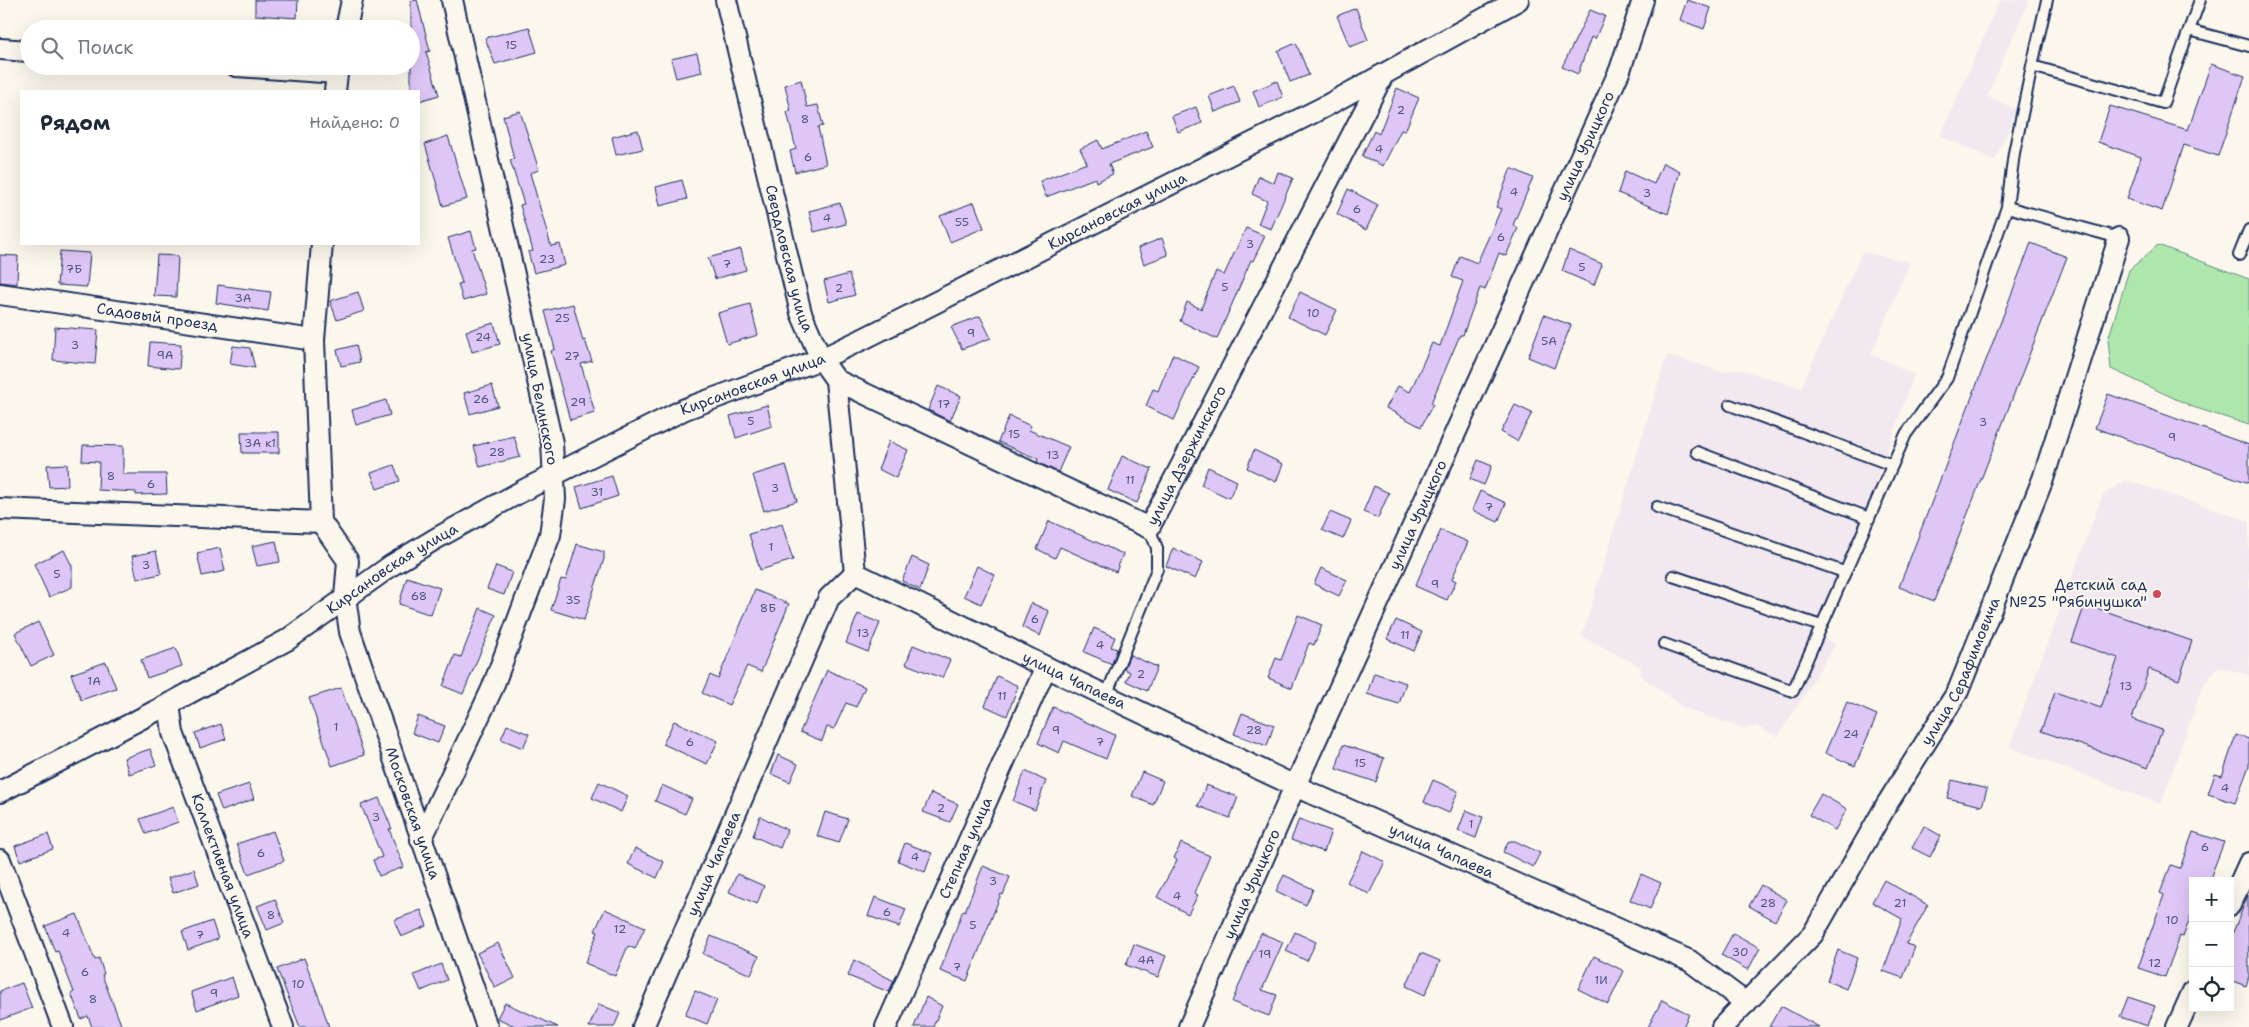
<!DOCTYPE html>
<html lang="ru">
<meta charset="utf-8">
<style>
:root{--surface:#fff;--page:#f6f6f7;--text:#1f2937;--muted:#747a83;--line:#e0e1e3}
body{margin:0;font-family:"Shantell Sans",sans-serif;background:var(--page);color:var(--text)}
.controls{position:absolute;right:15px;bottom:15px;display:grid;overflow:hidden;border-radius:0px;box-shadow:0 5px 20px #0002}
.controls button{width:45px;height:45px;display:grid;place-items:center;padding:0;border:0;border-bottom:1px solid var(--line);background:var(--surface);color:var(--text);font:25px sans-serif}
.list{margin:0;padding:0;list-style:none}
h2{display:flex;justify-content:space-between;align-items:center;height:65px;margin:0;padding:0 20px;font-size:21px}
h2 small{font-size:16px;font-weight:400;color:var(--muted)}
.icon{flex:none;width:28px;height:28px;fill:none;stroke:currentColor;stroke-width:2;stroke-linecap:round;stroke-linejoin:round}
.map{position:relative;flex:none;width:2249px;height:1027px;overflow:hidden}
.search{position:absolute;background:var(--surface);box-shadow:0 5px 20px #0002;left:20px;top:20px;width:400px;height:55px;display:flex;align-items:center;gap:12px;box-sizing:border-box;padding:0 18px;border-radius:28px;color:var(--muted);font-size:19px}
.panel{position:absolute;background:var(--surface);box-shadow:0 5px 20px #0002;left:20px;top:90px;width:400px;height:155px;border-radius:0px}
.map>svg:first-child{display:block}
.built{fill:#f2e8ef}
.green{fill:#aee7ac;stroke:#648b85}
.building{fill:#dec6f6;stroke:#1b2f5e}
.lines{fill:none;stroke-linecap:round;stroke-linejoin:round}
.lane-casing{stroke:#1b2f5e;stroke-width:14}
.street-casing{stroke:#1b2f5e;stroke-width:24}
.lane{stroke:#fbf7ec;stroke-width:10}
.street{stroke:#fbf7ec;stroke-width:20}
.poi-dot{fill:#d1495b;stroke:#fbf7ec;stroke-width:2}
.labels{text-anchor:middle;stroke-width:4;stroke-linejoin:round;paint-order:stroke}
.number-label{font-size:12px;fill:#4c5584}
.street-label{font-size:15px;fill:#1b2f5e;stroke:#fbf7ec}
.poi-label{font-size:15px;fill:#1b2f5e;stroke:#fbf7ec;text-anchor:end}
</style>
<div class="map">
<svg width="2249" height="1027" viewBox="0 0 2249 1027">
<rect width="100%" height="100%" fill="#fbf7ec"/>
<filter id="ink" filterUnits="userSpaceOnUse"><feTurbulence type="fractalNoise" baseFrequency=".02" numOctaves="2"/><feDisplacementMap in="SourceGraphic" scale="10" xChannelSelector="R" yChannelSelector="G"/><feConvolveMatrix kernelMatrix="1 2 1 2 8 2 1 2 1" color-interpolation-filters="sRGB"/></filter>
<g filter="url(#ink)">
<g class="built">
<polygon points="2000,0 2029,0 1987,96 2017,110 1995,160 1940,136"/>
<polygon points="1862,252 1910,262 1871,354 1914,375 1821,638 1836,643 1778,737 1756,726 1743,729 1684,708 1640,675 1641,667 1582,636 1667,355 1723,372 1739,369 1801,388"/>
<polygon points="2126,480 2249,521 2249,675 2218,667 2202,687 2161,804 2009,747 2102,496"/>
</g>
<polygon class="green" points="2158,245 2249,279 2249,425 2193,407 2111,369 2108,340 2129,270"/>
<g class="building">
<polygon points="255,0 298,0 297,18 255,15"/>
<polygon points="417,0 430,51 426,52 439,95 419,101 419,91 411,91 411,1"/>
<polygon points="1687,0 1711,8 1704,29 1680,20"/>
<polygon points="1356,8 1368,40 1350,47 1337,16"/>
<polygon points="1590,10 1605,16 1595,39 1591,37 1578,74 1562,67"/>
<polygon points="529,27 537,52 495,64 485,38"/>
<polygon points="1296,43 1309,75 1290,82 1278,51"/>
<polygon points="697,53 702,72 676,78 671,59"/>
<polygon points="2211,64 2245,76 2218,156 2184,145 2162,211 2127,199 2141,157 2098,142 2110,106 2188,130"/>
<polygon points="801,80 807,107 818,105 823,126 818,127 826,164 795,172 790,151 796,149 787,112 791,111 785,85"/>
<polygon points="1277,81 1283,97 1259,107 1253,91"/>
<polygon points="1234,86 1240,102 1215,112 1209,96"/>
<polygon points="1397,88 1419,98 1405,131 1401,130 1383,166 1362,156 1374,131 1379,134"/>
<polygon points="1196,107 1202,123 1178,132 1172,116"/>
<polygon points="520,111 539,170 530,173 551,246 560,244 565,265 534,273 528,252 533,251 520,205 524,204 510,160 514,159 503,116"/>
<polygon points="638,130 643,149 616,155 612,137"/>
<polygon points="1146,131 1153,147 1109,164 1113,174 1096,182 1095,178 1046,197 1040,181 1087,163 1080,149 1098,140 1102,149"/>
<polygon points="448,136 467,199 443,206 425,144"/>
<polygon points="1663,163 1680,171 1668,214 1618,193 1625,171 1654,184"/>
<polygon points="1511,168 1533,178 1513,225 1518,228 1506,256 1499,253 1485,290 1480,288 1463,335 1460,335 1431,403 1433,404 1421,427 1386,408 1398,386 1410,392 1432,343 1440,346 1463,281 1452,277 1460,256 1477,263 1501,209 1496,207"/>
<polygon points="1278,172 1293,178 1271,229 1258,224 1267,201 1252,194 1259,176 1274,183"/>
<polygon points="682,180 687,199 660,206 656,187"/>
<polygon points="1348,189 1378,205 1366,230 1337,214"/>
<polygon points="974,202 984,228 950,242 940,216"/>
<polygon points="840,203 846,224 814,232 809,211"/>
<polygon points="1246,228 1265,236 1253,261 1251,260 1217,339 1180,321 1187,302 1201,309 1216,271 1224,275"/>
<polygon points="471,231 476,248 472,249 486,294 463,301 458,284 462,283 448,238"/>
<polygon points="1162,238 1168,255 1144,264 1138,248"/>
<polygon points="2031,243 2067,257 1934,601 1899,587"/>
<polygon points="741,249 746,270 715,279 708,258"/>
<polygon points="1569,250 1602,264 1594,285 1562,271"/>
<polygon points="60,251 90,253 87,287 57,285"/>
<polygon points="0,255 18,256 17,284 0,282"/>
<polygon points="157,255 178,256 176,297 154,296"/>
<polygon points="849,274 855,295 829,302 824,281"/>
<polygon points="218,285 271,292 268,311 216,303"/>
<polygon points="358,292 364,311 337,320 330,301"/>
<polygon points="1300,292 1337,310 1325,335 1288,317"/>
<polygon points="573,304 583,341 585,340 592,361 581,364 595,413 570,420 551,351 555,349 545,311"/>
<polygon points="750,304 758,335 727,344 718,313"/>
<polygon points="1544,315 1571,325 1554,368 1528,357"/>
<polygon points="980,316 991,338 962,349 951,327"/>
<polygon points="494,323 500,344 472,352 466,331"/>
<polygon points="55,327 98,330 95,364 53,360"/>
<polygon points="150,342 181,344 179,369 148,366"/>
<polygon points="356,345 360,362 341,366 337,350"/>
<polygon points="233,346 250,348 255,368 230,364"/>
<polygon points="1173,354 1199,367 1174,420 1146,406 1153,389 1158,391"/>
<polygon points="492,385 498,406 470,414 464,393"/>
<polygon points="938,386 961,396 950,421 928,410"/>
<polygon points="2108,394 2249,445 2249,483 2095,428"/>
<polygon points="386,400 390,415 356,425 352,410"/>
<polygon points="767,405 772,426 736,438 730,416"/>
<polygon points="1515,405 1532,413 1517,441 1501,432"/>
<polygon points="1009,416 1031,426 1029,430 1069,447 1058,472 1037,462 1038,459 998,442"/>
<polygon points="241,432 279,432 279,453 242,453"/>
<polygon points="514,436 520,457 480,467 474,446"/>
<polygon points="889,441 908,450 896,478 878,469"/>
<polygon points="83,445 123,446 123,474 166,474 167,494 136,495 136,492 98,490 99,462 82,461"/>
<polygon points="1254,450 1283,464 1276,482 1247,468"/>
<polygon points="1122,456 1152,469 1137,503 1108,490"/>
<polygon points="1478,460 1492,466 1484,485 1470,479"/>
<polygon points="67,464 68,486 49,487 47,465"/>
<polygon points="394,465 400,481 377,489 371,473"/>
<polygon points="786,465 797,501 764,511 753,475"/>
<polygon points="1208,467 1237,481 1229,498 1201,485"/>
<polygon points="612,476 618,496 582,508 576,487"/>
<polygon points="1374,486 1389,493 1378,518 1363,512"/>
<polygon points="1480,491 1506,503 1498,522 1472,510"/>
<polygon points="1330,512 1351,521 1343,539 1322,530"/>
<polygon points="1049,521 1123,554 1116,572 1060,547 1055,558 1037,549"/>
<polygon points="782,524 793,560 760,570 749,534"/>
<polygon points="1441,530 1468,542 1452,579 1456,581 1447,600 1415,586"/>
<polygon points="276,541 280,562 257,566 252,546"/>
<polygon points="577,544 604,552 604,559 584,620 551,610 561,579 566,580"/>
<polygon points="220,548 225,571 202,576 197,553"/>
<polygon points="1173,548 1203,562 1195,579 1166,566"/>
<polygon points="64,550 72,566 72,587 49,597 34,564"/>
<polygon points="156,551 161,574 137,579 132,556"/>
<polygon points="912,557 929,565 920,590 902,581"/>
<polygon points="496,566 512,572 504,595 487,589"/>
<polygon points="977,566 995,575 981,604 964,596"/>
<polygon points="1321,568 1347,580 1339,596 1314,584"/>
<polygon points="407,577 440,588 431,615 399,604"/>
<polygon points="755,590 789,604 761,672 747,666 729,705 702,693 710,675 718,679"/>
<polygon points="1031,603 1049,611 1040,636 1022,627"/>
<polygon points="2085,604 2192,641 2179,680 2149,669 2132,719 2162,730 2148,768 2041,731 2055,692 2101,708 2118,658 2072,642"/>
<polygon points="480,608 496,615 463,694 443,686 455,655 461,657"/>
<polygon points="858,614 880,623 868,652 846,643"/>
<polygon points="1298,615 1322,625 1314,645 1309,643 1292,688 1268,678 1276,658 1281,660"/>
<polygon points="1396,620 1422,632 1414,651 1387,639"/>
<polygon points="38,622 54,655 31,666 15,633"/>
<polygon points="1094,628 1115,637 1111,647 1117,649 1112,664 1084,652"/>
<polygon points="913,645 950,660 942,678 906,664"/>
<polygon points="176,648 182,666 147,678 141,660"/>
<polygon points="1130,655 1157,667 1147,691 1126,681 1130,672 1124,669"/>
<polygon points="106,662 116,688 81,700 71,674"/>
<polygon points="827,670 865,687 856,707 846,703 834,729 827,727 822,741 800,732"/>
<polygon points="1374,673 1406,683 1399,704 1367,694"/>
<polygon points="997,676 1018,686 1007,716 985,706"/>
<polygon points="341,688 364,755 332,766 309,698"/>
<polygon points="1847,702 1877,715 1855,766 1825,753"/>
<polygon points="1053,707 1115,735 1106,759 1064,741 1059,753 1038,743"/>
<polygon points="1242,713 1274,725 1267,746 1234,734"/>
<polygon points="418,716 445,726 438,743 412,733"/>
<polygon points="674,721 718,741 707,764 663,744"/>
<polygon points="221,724 226,739 200,748 195,733"/>
<polygon points="507,725 529,734 523,748 501,739"/>
<polygon points="2236,735 2249,739 2249,766 2235,803 2208,794 2215,774 2222,776"/>
<polygon points="1343,745 1384,758 1376,782 1336,769"/>
<polygon points="150,749 156,765 129,774 124,758"/>
<polygon points="778,755 798,764 790,782 771,774"/>
<polygon points="1025,771 1046,781 1035,810 1013,801"/>
<polygon points="1142,772 1163,781 1153,805 1132,796"/>
<polygon points="1433,780 1458,791 1449,813 1424,802"/>
<polygon points="1952,780 1987,789 1982,806 1947,798"/>
<polygon points="599,782 628,796 621,812 592,798"/>
<polygon points="249,784 254,799 222,811 216,795"/>
<polygon points="662,785 692,799 685,814 655,801"/>
<polygon points="1206,785 1238,797 1230,818 1198,806"/>
<polygon points="931,793 958,804 950,822 923,812"/>
<polygon points="1821,794 1847,809 1835,830 1809,815"/>
<polygon points="379,798 392,829 389,829 404,867 379,876 373,860 382,857 361,805"/>
<polygon points="173,807 178,822 146,834 140,819"/>
<polygon points="1466,810 1483,817 1476,838 1458,831"/>
<polygon points="825,812 848,819 839,843 817,836"/>
<polygon points="760,816 787,830 780,848 753,836"/>
<polygon points="1299,819 1331,831 1324,852 1291,840"/>
<polygon points="1924,826 1941,836 1930,857 1912,848"/>
<polygon points="273,831 284,861 248,874 237,844"/>
<polygon points="2193,832 2224,842 2209,881 2193,881 2193,910 2183,937 2180,936 2165,977 2138,968 2164,895 2160,893 2171,865 2180,868"/>
<polygon points="48,834 53,849 20,861 15,846"/>
<polygon points="1509,841 1515,841 1540,853 1533,867 1503,852"/>
<polygon points="905,843 932,853 925,872 898,861"/>
<polygon points="1181,843 1210,856 1194,893 1198,895 1188,914 1157,897 1177,860 1174,858"/>
<polygon points="635,848 664,862 657,878 628,864"/>
<polygon points="1363,851 1385,862 1369,894 1347,882"/>
<polygon points="983,866 1010,877 1003,895 1001,894 967,981 940,971 963,910 965,911"/>
<polygon points="194,869 199,884 173,893 168,878"/>
<polygon points="737,874 764,886 757,904 729,892"/>
<polygon points="1641,874 1661,883 1650,909 1630,900"/>
<polygon points="1284,875 1313,889 1306,905 1276,891"/>
<polygon points="1884,880 1928,905 1906,944 1915,947 1903,978 1883,971 1902,919 1872,902"/>
<polygon points="1761,885 1787,900 1775,921 1749,906"/>
<polygon points="2248,895 2249,976 2246,986 2230,980 2230,940"/>
<polygon points="875,897 906,909 899,927 868,916"/>
<polygon points="275,899 284,923 267,930 257,906"/>
<polygon points="605,909 645,927 635,949 628,946 615,976 585,963 598,932 595,931"/>
<polygon points="421,910 427,926 401,937 394,920"/>
<polygon points="77,914 95,960 99,958 104,974 102,975 122,1027 92,1027 88,1016 81,1019 71,993 74,992 58,951 55,952 45,926"/>
<polygon points="212,921 218,939 188,950 182,932"/>
<polygon points="1295,932 1316,942 1307,961 1286,951"/>
<polygon points="1261,933 1283,942 1262,990 1277,995 1269,1016 1232,1002"/>
<polygon points="1733,933 1760,948 1748,970 1721,955"/>
<polygon points="711,936 759,956 751,975 703,954"/>
<polygon points="498,943 515,978 495,988 477,953"/>
<polygon points="1134,944 1166,956 1158,977 1126,965"/>
<polygon points="1838,950 1857,958 1846,989 1827,981"/>
<polygon points="1421,953 1440,961 1425,995 1406,986"/>
<polygon points="1594,956 1624,971 1608,1004 1578,989"/>
<polygon points="304,958 320,1000 329,1027 300,1027 277,969"/>
<polygon points="854,960 894,981 889,992 848,976"/>
<polygon points="441,964 447,980 421,991 414,975"/>
<polygon points="232,977 238,995 197,1010 191,992"/>
<polygon points="22,983 32,1008 0,1020 0,991"/>
<polygon points="695,991 717,1000 707,1024 685,1015"/>
<polygon points="926,997 942,1006 933,1027 914,1027"/>
<polygon points="2128,997 2155,1006 2148,1026 2120,1017"/>
<polygon points="1662,1000 1689,1014 1683,1027 1648,1027"/>
<polygon points="505,1003 558,1027 517,1027 497,1018"/>
<polygon points="599,1004 620,1013 614,1027 589,1027"/>
<polygon points="1781,1006 1819,1027 1769,1027"/>
</g>
<g class="lines">
<defs>
<g id="lane">
<polyline points="2189,30 2200,0"/>
<polyline points="2032,66 2047,0"/>
<polyline points="2007,207 2119,238"/>
<polyline points="2239,255 2249,230"/>
<polyline points="1730,405 1892,465"/>
<polyline points="1697,452 1869,518"/>
<polyline points="1657,507 1844,572"/>
<polyline points="1673,576 1821,626"/>
<polyline points="1664,644 1793,691 1906,434 1947,378 2007,207 2014,153 2032,66 2163,103 2189,30 2249,46"/>
<polyline points="1106,696 1157,569 1157,548 1149,528"/>
</g>
<g id="street">
<path id="s1" d="M726,0L801,313L821,359L836,380L855,573"/>
<polyline points="346,29 352,0"/>
<polyline points="0,49 29,51"/>
<polyline points="236,66 336,73"/>
<polyline points="335,91 338,66"/>
<path id="s2" d="M322,244L314,340L321,522L348,561L345,597L350,632L487,1027"/>
<path id="s3" d="M0,294L314,340"/>
<path id="s4" d="M836,380L1149,528L1382,77"/>
<polyline points="0,509 321,522"/>
<path id="s5" d="M855,573L1046,667L1295,786L1690,961L1746,1003"/>
<path id="s6" d="M169,704L173,733L283,1027"/>
<path id="s7" d="M0,792L169,704L287,640L392,565L437,538L524,490L685,409L821,359L861,340L1324,107L1518,0"/>
<polyline points="421,840 492,689 550,535 555,499 552,443 452,0"/>
<polyline points="0,860 63,1027"/>
<polyline points="2230,905 2249,863"/>
<path id="s8" d="M643,1027L829,598L855,573"/>
<path id="s9" d="M886,1027L1046,667"/>
<path id="s10" d="M1189,1027L1295,786L1620,70L1643,0"/>
<path id="s11" d="M1722,1027L1813,934L1887,804L1958,691L2043,479L2119,238"/>
<polyline points="2177,1027 2193,991"/>
</g>
</defs>
<use href="#lane" class="lane-casing"/>
<use href="#street" class="street-casing"/>
<use href="#lane" class="lane"/>
<use href="#street" class="street"/>
</g>
</g>
<circle class="poi-dot" cx="2157" cy="594" r="5"/>
<g class="labels">
<g class="number-label">
<text x="511" y="49">15</text>
<text x="1401" y="114">2</text>
<text x="805" y="123">8</text>
<text x="1379" y="153">4</text>
<text x="808" y="161">6</text>
<text x="1514" y="196">4</text>
<text x="1647" y="197">3</text>
<text x="1357" y="213">6</text>
<text x="827" y="222">4</text>
<text x="962" y="226">55</text>
<text x="1501" y="241">6</text>
<text x="1250" y="248">3</text>
<text x="547" y="263">23</text>
<text x="727" y="268">7</text>
<text x="1582" y="271">5</text>
<text x="74" y="273">7Б</text>
<text x="1225" y="291">5</text>
<text x="839" y="292">2</text>
<text x="243" y="302">3А</text>
<text x="1313" y="317">10</text>
<text x="562" y="322">25</text>
<text x="971" y="337">9</text>
<text x="483" y="341">24</text>
<text x="1549" y="345">5А</text>
<text x="75" y="349">3</text>
<text x="165" y="359">9А</text>
<text x="572" y="360">27</text>
<text x="481" y="403">26</text>
<text x="578" y="406">29</text>
<text x="944" y="408">17</text>
<text x="751" y="425">5</text>
<text x="1983" y="426">3</text>
<text x="1014" y="438">15</text>
<text x="2172" y="441">9</text>
<text x="260" y="447">3А к1</text>
<text x="497" y="456">28</text>
<text x="1053" y="459">13</text>
<text x="111" y="480">8</text>
<text x="1130" y="484">11</text>
<text x="151" y="488">6</text>
<text x="775" y="492">3</text>
<text x="597" y="496">31</text>
<text x="1489" y="511">7</text>
<text x="771" y="551">1</text>
<text x="146" y="569">3</text>
<text x="57" y="578">5</text>
<text x="1435" y="588">9</text>
<text x="419" y="600">68</text>
<text x="573" y="604">35</text>
<text x="768" y="612">8Б</text>
<text x="1035" y="623">6</text>
<text x="863" y="637">13</text>
<text x="1405" y="639">11</text>
<text x="1100" y="649">4</text>
<text x="1141" y="678">2</text>
<text x="94" y="685">1А</text>
<text x="2126" y="690">13</text>
<text x="1002" y="700">11</text>
<text x="336" y="731">1</text>
<text x="1056" y="734">9</text>
<text x="1254" y="734">28</text>
<text x="1851" y="738">24</text>
<text x="690" y="746">6</text>
<text x="1100" y="746">7</text>
<text x="1360" y="767">15</text>
<text x="2225" y="792">4</text>
<text x="1030" y="795">1</text>
<text x="941" y="812">2</text>
<text x="376" y="821">3</text>
<text x="1471" y="828">1</text>
<text x="2205" y="851">6</text>
<text x="261" y="857">6</text>
<text x="915" y="861">4</text>
<text x="993" y="885">3</text>
<text x="1177" y="900">4</text>
<text x="1768" y="907">28</text>
<text x="1900" y="907">21</text>
<text x="887" y="916">6</text>
<text x="271" y="919">8</text>
<text x="2172" y="924">10</text>
<text x="973" y="929">5</text>
<text x="620" y="933">12</text>
<text x="66" y="937">4</text>
<text x="200" y="939">7</text>
<text x="1740" y="956">30</text>
<text x="1265" y="958">19</text>
<text x="1146" y="964">4А</text>
<text x="2155" y="967">12</text>
<text x="957" y="971">7</text>
<text x="85" y="976">6</text>
<text x="1601" y="984">1И</text>
<text x="298" y="988">10</text>
<text x="214" y="997">9</text>
<text x="93" y="1003">8</text>
</g>
<g class="street-label">
<text dy="5" stroke="none"><textPath href="#s10" startOffset="966">улица Урицкого</textPath></text>
<text dy="5" stroke="none"><textPath href="#s7" startOffset="1262">Кирсановская улица</textPath></text>
<text dy="5" stroke="none"><textPath href="#s1" startOffset="266">Свердловская улица</textPath></text>
<text dy="5" stroke="none"><textPath href="#s3" startOffset="159">Садовый проезд</textPath></text>
<text dy="5" stroke="none"><textPath href="#s7" startOffset="858">Кирсановская улица</textPath></text>
<text transform="translate(540 399) rotate(79)" y="5">улица Белинского</text>
<text dy="5" stroke="none"><textPath href="#s4" startOffset="428">улица Дзержинского</textPath></text>
<text dy="5" stroke="none"><textPath href="#s10" startOffset="561">улица Урицкого</textPath></text>
<text dy="5" stroke="none"><textPath href="#s7" startOffset="452">Кирсановская улица</textPath></text>
<text dy="5" stroke="none"><textPath href="#s11" startOffset="432">улица Серафимовича</textPath></text>
<text dy="5" stroke="none"><textPath href="#s5" startOffset="244">улица Чапаева</textPath></text>
<text dy="5" stroke="none"><textPath href="#s2" startOffset="589">Московская улица</textPath></text>
<text dy="5" stroke="none"><textPath href="#s9" startOffset="196">Степная улица</textPath></text>
<text dy="5" stroke="none"><textPath href="#s5" startOffset="649">улица Чапаева</textPath></text>
<text dy="5" stroke="none"><textPath href="#s8" startOffset="178">улица Чапаева</textPath></text>
<text dy="5" stroke="none"><textPath href="#s6" startOffset="171">Коллективная улица</textPath></text>
<text dy="5" stroke="none"><textPath href="#s10" startOffset="156">улица Урицкого</textPath></text>
</g>
<g class="poi-label">
<text x="2147" y="590">Детский сад<tspan x="2147" dy="17">№25 "Рябинушка"</tspan></text>
</g>
</g>
</svg>
<div class="controls">
<button>+</button>
<button>−</button>
<button><svg class="icon" aria-label="locate" viewBox="0 0 24 24"><circle cx="12" cy="12" r="6"/><path d="M12 2v4M12 18v4M2 12h4M18 12h4"/></svg></button>
</div>
<div class="search"><svg class="icon" aria-label="search" viewBox="0 0 24 24"><circle cx="10" cy="10" r="6"/><path d="M15 15l6 6"/></svg>Поиск</div>
<section class="panel">
<h2>Рядом<small>Найдено: 0</small></h2>
<ul class="list">
</ul>
</section>
</div>
